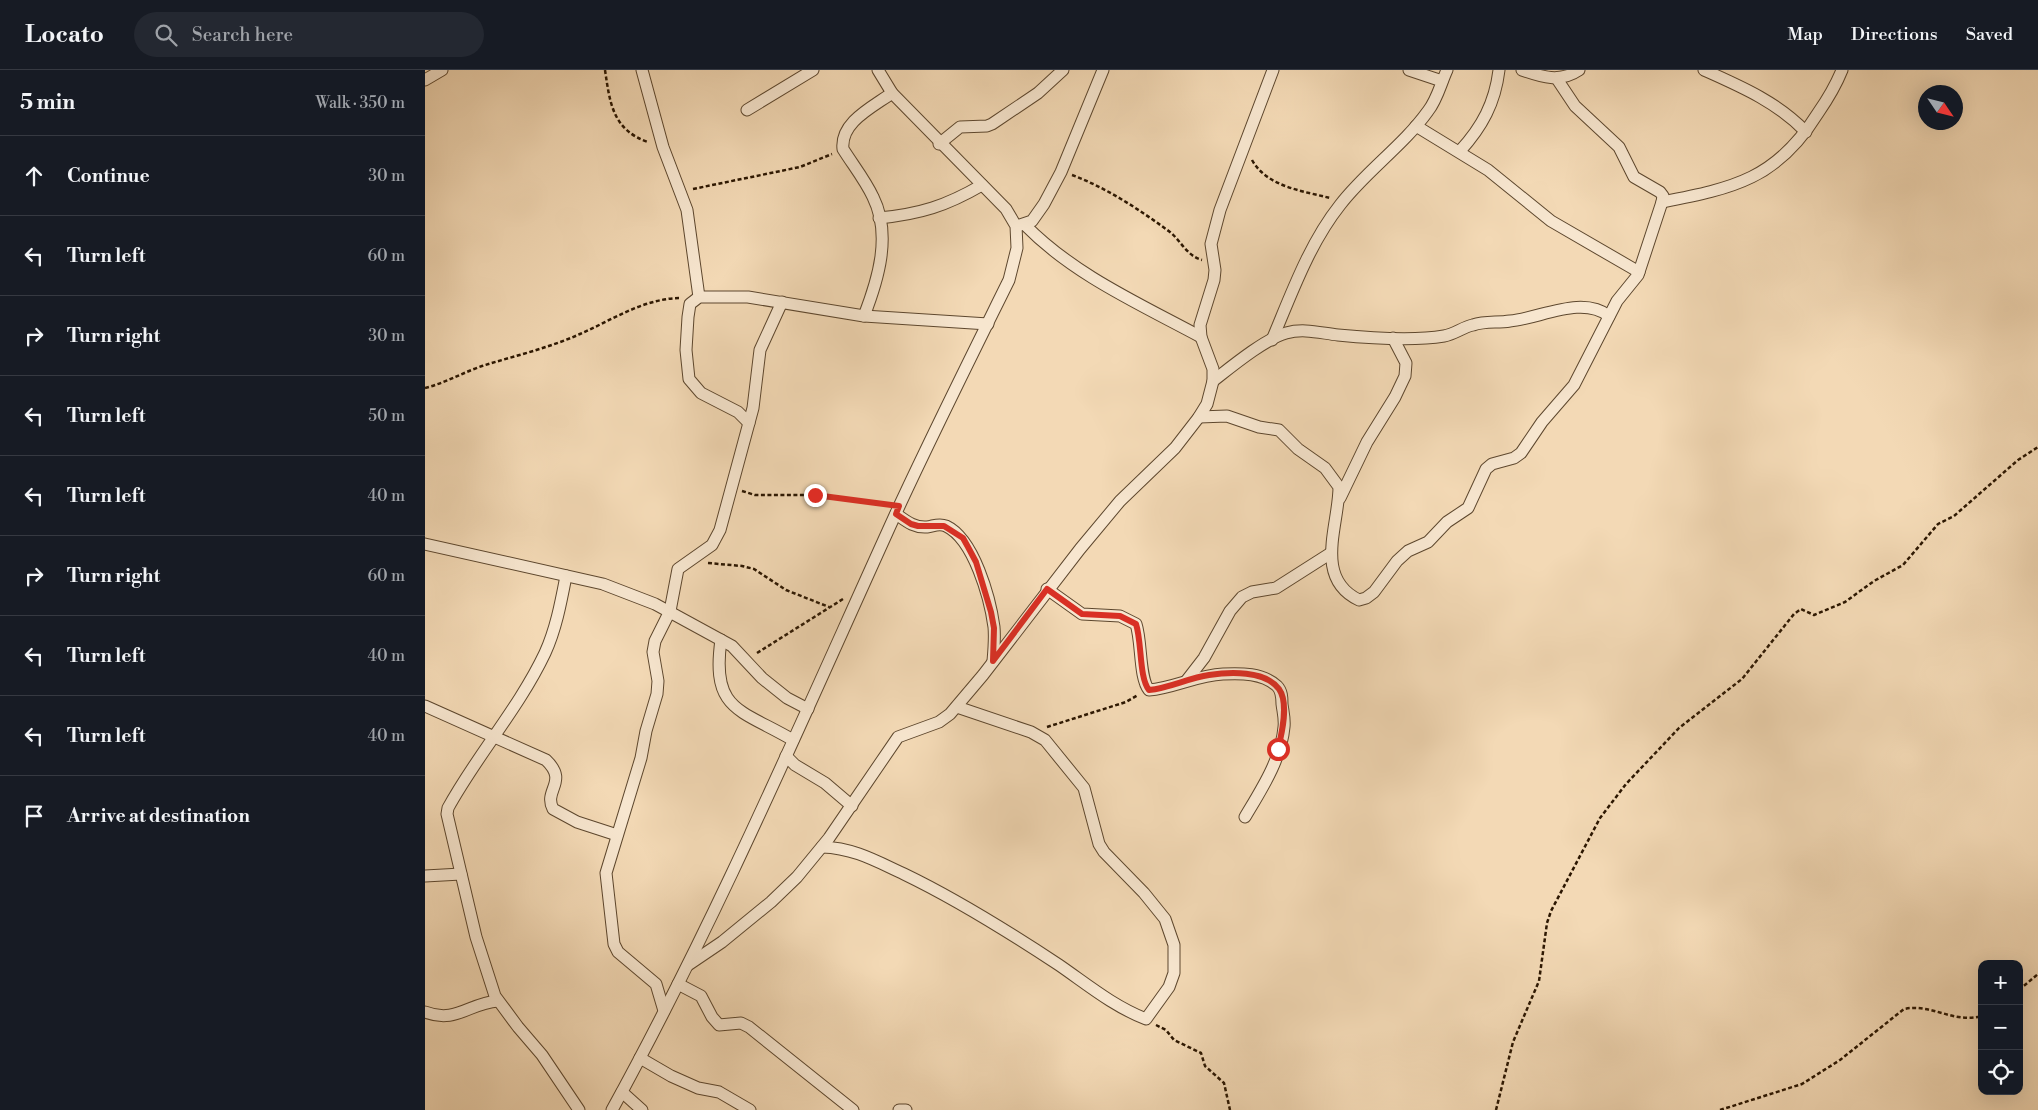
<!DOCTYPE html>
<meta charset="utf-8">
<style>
:root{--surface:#171b24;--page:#242831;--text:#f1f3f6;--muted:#9ea1a6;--line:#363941}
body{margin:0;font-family:"Libre Bodoni",serif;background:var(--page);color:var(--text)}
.controls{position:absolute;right:15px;bottom:15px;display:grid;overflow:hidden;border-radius:10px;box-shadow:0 5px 20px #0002}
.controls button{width:45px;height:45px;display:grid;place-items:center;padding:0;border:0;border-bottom:1px solid var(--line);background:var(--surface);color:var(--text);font:25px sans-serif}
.compass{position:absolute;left:1493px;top:15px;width:45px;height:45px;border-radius:50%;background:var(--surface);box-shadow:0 5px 20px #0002;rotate:125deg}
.stop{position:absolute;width:15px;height:15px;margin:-11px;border:4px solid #d93025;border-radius:50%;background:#fff}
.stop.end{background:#d93025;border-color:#fff;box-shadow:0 1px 5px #0008}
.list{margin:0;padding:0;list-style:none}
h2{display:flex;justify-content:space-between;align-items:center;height:65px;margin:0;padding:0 20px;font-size:21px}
h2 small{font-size:16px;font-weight:400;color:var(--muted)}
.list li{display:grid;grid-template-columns:32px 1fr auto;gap:15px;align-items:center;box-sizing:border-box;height:80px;padding:0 20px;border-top:1px solid var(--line)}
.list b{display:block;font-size:19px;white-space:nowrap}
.list em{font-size:16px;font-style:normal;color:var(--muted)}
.icon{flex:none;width:28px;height:28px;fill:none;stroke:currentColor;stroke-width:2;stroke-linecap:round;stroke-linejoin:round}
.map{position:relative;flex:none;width:1613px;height:1040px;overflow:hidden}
header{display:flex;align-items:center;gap:30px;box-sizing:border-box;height:70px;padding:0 25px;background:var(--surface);border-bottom:1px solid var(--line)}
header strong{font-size:24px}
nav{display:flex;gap:28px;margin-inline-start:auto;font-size:18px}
.search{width:350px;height:45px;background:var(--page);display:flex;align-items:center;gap:12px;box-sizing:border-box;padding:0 18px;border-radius:28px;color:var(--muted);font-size:19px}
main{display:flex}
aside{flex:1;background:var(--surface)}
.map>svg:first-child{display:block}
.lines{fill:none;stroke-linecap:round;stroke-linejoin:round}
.minor-casing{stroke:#5d472e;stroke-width:13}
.path{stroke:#2b1601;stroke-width:2.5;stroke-dasharray:4 2.5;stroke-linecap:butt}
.minor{stroke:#f7e6cf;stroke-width:11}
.route{stroke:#d93025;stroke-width:6}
</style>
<header>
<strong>Locato</strong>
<div class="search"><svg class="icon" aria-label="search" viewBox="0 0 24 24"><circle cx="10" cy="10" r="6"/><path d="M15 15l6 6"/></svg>Search here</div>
<nav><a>Map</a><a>Directions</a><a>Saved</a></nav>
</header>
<main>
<aside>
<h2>5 min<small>Walk · 350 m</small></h2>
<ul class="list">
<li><svg class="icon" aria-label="ahead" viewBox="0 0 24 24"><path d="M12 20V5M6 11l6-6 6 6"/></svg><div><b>Continue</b></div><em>30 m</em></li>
<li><svg class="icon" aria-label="left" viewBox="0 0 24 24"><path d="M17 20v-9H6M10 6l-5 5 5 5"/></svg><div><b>Turn left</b></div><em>60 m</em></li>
<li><svg class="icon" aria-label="right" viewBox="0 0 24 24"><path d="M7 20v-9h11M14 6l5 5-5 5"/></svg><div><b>Turn right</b></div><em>30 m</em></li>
<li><svg class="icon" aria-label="left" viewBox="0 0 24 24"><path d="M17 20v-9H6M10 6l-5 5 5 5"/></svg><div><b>Turn left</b></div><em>50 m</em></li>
<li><svg class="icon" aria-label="left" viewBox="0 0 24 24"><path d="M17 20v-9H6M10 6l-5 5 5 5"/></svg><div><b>Turn left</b></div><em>40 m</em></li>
<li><svg class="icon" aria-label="right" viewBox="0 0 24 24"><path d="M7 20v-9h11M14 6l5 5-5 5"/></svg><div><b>Turn right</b></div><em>60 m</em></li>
<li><svg class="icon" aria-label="left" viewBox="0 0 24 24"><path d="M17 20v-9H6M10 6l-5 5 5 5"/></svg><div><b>Turn left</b></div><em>40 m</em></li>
<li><svg class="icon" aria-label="left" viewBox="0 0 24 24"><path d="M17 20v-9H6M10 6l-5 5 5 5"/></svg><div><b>Turn left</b></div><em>40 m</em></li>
<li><svg class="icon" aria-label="arrive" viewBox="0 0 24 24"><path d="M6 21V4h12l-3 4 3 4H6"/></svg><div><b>Arrive at destination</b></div></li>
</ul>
</aside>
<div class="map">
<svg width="1613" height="1040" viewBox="0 0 1613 1040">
<rect width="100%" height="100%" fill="#f3d9b5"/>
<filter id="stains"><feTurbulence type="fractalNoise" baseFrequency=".004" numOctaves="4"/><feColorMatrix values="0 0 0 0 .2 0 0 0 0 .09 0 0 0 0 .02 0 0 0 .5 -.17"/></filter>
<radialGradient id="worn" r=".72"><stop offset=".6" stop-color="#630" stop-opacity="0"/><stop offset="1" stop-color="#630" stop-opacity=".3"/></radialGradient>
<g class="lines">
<defs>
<g id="minor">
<polyline points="217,0 238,77 262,140 274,227"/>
<polyline points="984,0 1017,11"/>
<path d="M1097,0C1117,7 1135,13 1154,0"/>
<path d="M1279,0C1317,17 1352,32 1381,62"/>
<polyline points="0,10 17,0"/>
<polyline points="322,40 388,0"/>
<polyline points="991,56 1063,100 1126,151 1214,202"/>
<polyline points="514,74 535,57 562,56 567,54 613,23 638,0"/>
<path d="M1035,81C1057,57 1070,33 1074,0"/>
<path d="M1237,132C1309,118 1352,109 1393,43C1402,30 1411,15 1417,0"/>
<path d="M454,148C495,144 521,136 557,115"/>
<path d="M600,155C649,205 715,234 776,267"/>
<polyline points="592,156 607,151 619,134 636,102 678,0"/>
<path d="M439,246C453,210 467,165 448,127C440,110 428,95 418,79C415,52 448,37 467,23"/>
<path d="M847,270C866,225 884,174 915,135C941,101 978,76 1003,41C1012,30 1016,13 1022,0"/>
<path d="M788,311C806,297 840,269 861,263C879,258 895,263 913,265C944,268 989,271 1019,266C1030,264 1038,257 1048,255C1060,251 1072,253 1085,251C1116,248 1157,225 1184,246"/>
<path d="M774,347L802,346L834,357L854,360L873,379L900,398L914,417C914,455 888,508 934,530L941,528L949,522L972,491L983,481L1003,472L1022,452L1043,438L1061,399L1067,394L1089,388L1096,383L1117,352L1149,315L1192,231L1213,205L1237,132L1238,126L1235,122L1209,107L1194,77L1150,36L1132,9"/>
<polyline points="324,353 313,342 276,323 264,309 261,280 263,247 265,234 274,227 323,227 439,246 563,254"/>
<polyline points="915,428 942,372 970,327 980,306 981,293 968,268"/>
<path d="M471,444C481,451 489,458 502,457C509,456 514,453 521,456C549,469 565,528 569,557C570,568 569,580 568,591"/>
<polyline points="0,474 178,514 230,534 307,576 337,608 362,628 383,639"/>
<path d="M141,506C136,532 131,559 120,583C94,638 52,685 23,738L22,744L51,867L70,926L93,957L117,985L154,1040"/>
<path d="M622,519L657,544L695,546L711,554C717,572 714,608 724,620C749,618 772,605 798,604C816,603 838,603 852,616C857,621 857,628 857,634C858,642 860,649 859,657C856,690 836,720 820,747"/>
<path d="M296,570C286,641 315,639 368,670"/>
<polyline points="762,610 779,588 805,541 817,527 827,522 851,518 906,483"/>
<path d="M0,636L121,690C144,712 118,720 128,739L152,752L192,765"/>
<polyline points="361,686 370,695 400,713 427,736"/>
<path d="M397,777C429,778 451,791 479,804C533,830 584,862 634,895C663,915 688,936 721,949L744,917L749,903V875L740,849L719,823L679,782L674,774L659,718L620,670L606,662L532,637"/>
<polyline points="0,806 36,804"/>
<polyline points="263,895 297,872 346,832 372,807 404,768 473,667 514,652 525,644 558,605 655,479 695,431 750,378 774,347 782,334 788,311 788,299 776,267 775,255 789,210 790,200 786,174 795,140 848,0"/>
<polyline points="253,914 276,926 287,947 294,955 316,953 324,957 428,1040"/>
<polyline points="239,941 231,914 193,882 189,874 181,803 216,688 221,661 232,624 233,611 228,582 230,571 245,541 253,499 287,475 295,460 328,338 335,280 357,232"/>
<path d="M0,942C31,954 44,933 73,931"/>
<polyline points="215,988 246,1006 273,1018 294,1022 325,1040"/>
<polyline points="197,1022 217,1040"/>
<path d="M187,1040C293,847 380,643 471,443C507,365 546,287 584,210L592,178L591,156L581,139L467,23L453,0"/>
<polyline points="474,1040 481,1040"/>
</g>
</defs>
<use href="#minor" class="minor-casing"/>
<g class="path">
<path d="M180,0C185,34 188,60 223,72"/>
<path d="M827,90C842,117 878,121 905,128"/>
<path d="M647,105C682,118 715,140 745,162C756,171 762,186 777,190"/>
<polyline points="268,119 375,97 407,84"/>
<path d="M0,318C20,313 37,303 57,296C89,286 124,278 155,264C187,250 218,229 254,228"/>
<polyline points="317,421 330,425 390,425 463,435"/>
<polyline points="283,493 317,496 329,499 361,520 404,537"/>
<polyline points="332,583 418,529"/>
<polyline points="622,657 701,632 713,625"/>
<polyline points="1594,920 1613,904"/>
<polyline points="731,955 741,960 749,970 776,983 780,996 799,1013 805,1040"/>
<polyline points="1071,1040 1088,972 1114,911 1122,853 1126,841 1175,748 1201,714 1254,658 1317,609 1369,544 1376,539 1389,545 1420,532 1449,511 1478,495 1513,454 1529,446 1593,390 1613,377"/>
<path d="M1295,1040L1377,1014L1415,990L1479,939C1506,933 1529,954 1557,946"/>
</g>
<use href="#minor" class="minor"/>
</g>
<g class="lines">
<path class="route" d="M390,425L474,436L471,444L486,454L493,456H519L538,468L543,477L551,492L566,542L569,558L568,591L622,519L657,544L695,546L711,554C717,572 714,608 724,620C745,618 763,608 784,605C804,602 840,600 854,619C864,633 857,663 853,679"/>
</g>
<rect width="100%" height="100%" filter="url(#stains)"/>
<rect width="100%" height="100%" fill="url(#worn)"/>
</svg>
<div class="controls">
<button>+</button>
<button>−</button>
<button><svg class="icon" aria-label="locate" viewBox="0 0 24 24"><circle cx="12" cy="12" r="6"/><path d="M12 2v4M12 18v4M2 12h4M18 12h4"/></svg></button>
</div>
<svg class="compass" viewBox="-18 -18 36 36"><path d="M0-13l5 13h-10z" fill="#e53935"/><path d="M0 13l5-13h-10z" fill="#9ea1a6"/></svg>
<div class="stop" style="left:853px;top:679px"></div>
<div class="stop end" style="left:390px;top:425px"></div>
</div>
</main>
